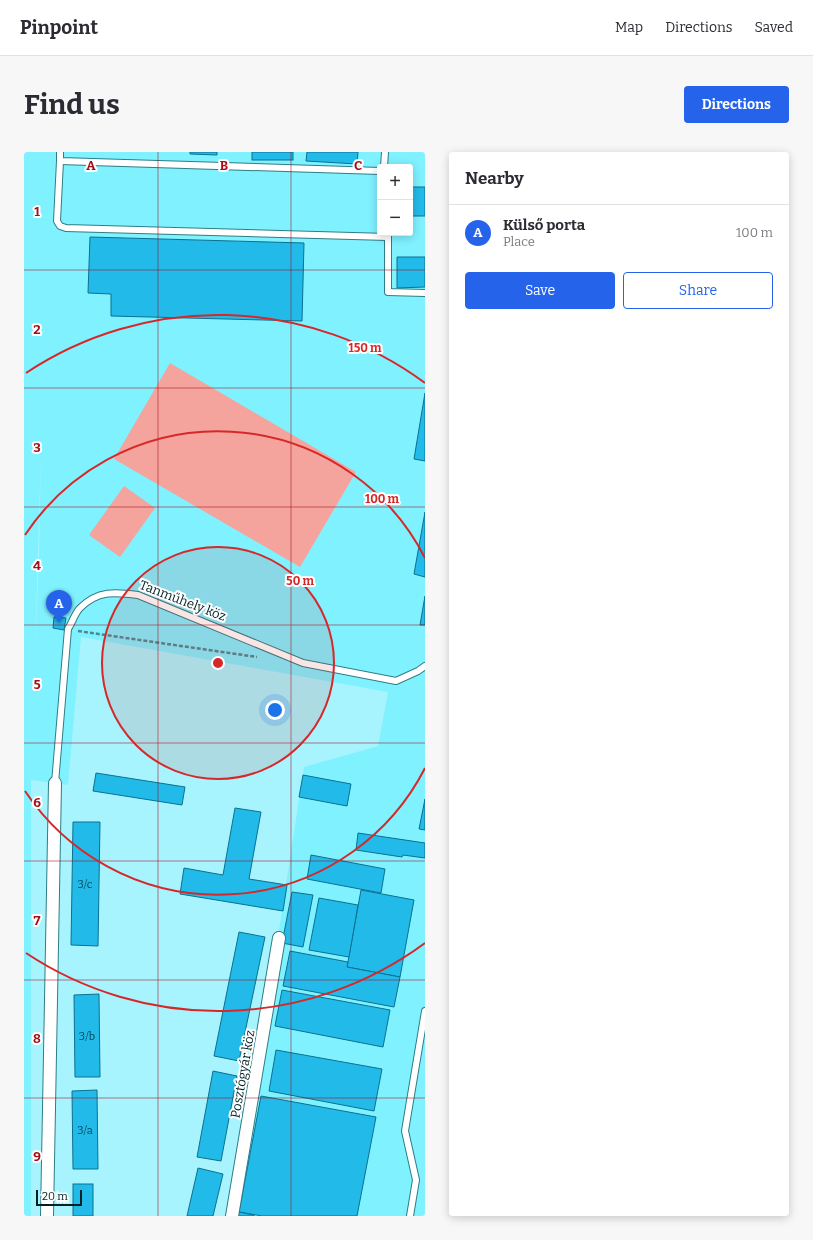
<!DOCTYPE html>
<meta charset="utf-8">
<style>
:root{--surface:#fff;--page:#f7f7f7;--text:#2b2b33;--muted:#7c7c81;--line:#e1e1e2;--accent:#2563eb}
body{margin:0;font-family:Bitter,serif;background:var(--page);color:var(--text)}
.controls{position:absolute;right:12px;top:12px;display:grid;overflow:hidden;border-radius:4px;box-shadow:0 2px 10px #0003}
.controls button{width:36px;height:36px;display:grid;place-items:center;padding:0;border:0;border-bottom:1px solid var(--line);background:var(--surface);color:var(--text);font:20px sans-serif}
.scale{position:absolute;left:12px;bottom:10px;width:46px;box-sizing:border-box;padding-left:4px;border:2px solid #002124;border-top:0;font-size:11px;line-height:14px;white-space:nowrap;color:#002124;-webkit-text-stroke:3px #fff;paint-order:stroke}
.you{position:absolute;left:251px;top:558px;width:14px;height:14px;margin:-10px;border:3px solid #fff;border-radius:50%;background:#1a73e8;box-shadow:0 0 0 6px #1a73e833}
.badge{display:grid;place-items:center;width:26px;height:26px;border-radius:50%;background:var(--accent);color:#fff;font-size:13px;font-weight:700}
.pin{position:absolute;translate:-50% -33px;filter:drop-shadow(0 1px 2px #0008)}
.pin::after{content:'';position:absolute;top:21px;width:14px;height:12px;background:inherit;clip-path:polygon(0 0,100% 0,50% 100%)}
.list{margin:0;padding:0;list-style:none}
h2{display:flex;justify-content:space-between;align-items:center;height:52px;margin:0;padding:0 16px;font-size:17px}
h2 small{font-size:13px;font-weight:400;color:var(--muted)}
.list li{display:grid;grid-template-columns:26px 1fr auto;gap:12px;align-items:center;box-sizing:border-box;height:56px;padding:0 16px;border-top:1px solid var(--line)}
.list b{display:block;font-size:15px;white-space:nowrap}
.list p{margin:0;font-size:13px;white-space:nowrap;color:var(--muted)}
.list em{font-size:13px;font-style:normal;color:var(--muted)}
.actions{display:flex;gap:8px;padding:12px 16px}
.actions a{flex:1;padding:9px 0;border:1px solid var(--accent);border-radius:4px;text-align:center;font-size:14px;color:var(--accent)}
.actions .main{background:var(--accent);color:#fff}
.map{position:relative;flex:none;width:401px;height:1064px;overflow:hidden;border-radius:4px}
header{display:flex;align-items:center;gap:24px;box-sizing:border-box;height:56px;padding:0 20px;background:var(--surface);border-bottom:1px solid var(--line)}
header strong{font-size:19px}
nav{display:flex;gap:22px;margin-inline-start:auto;font-size:14px}
.intro{display:flex;align-items:center;justify-content:space-between;box-sizing:border-box;height:96px;padding:0 24px}
h1{margin:0;font-size:28px}
.button{padding:10px 18px;border-radius:4px;background:var(--accent);color:#fff;font-size:14px;font-weight:700}
main{display:flex;gap:24px;padding:0 24px}
aside{flex:1;background:var(--surface);border-radius:4px;box-shadow:0 2px 10px #0003}
.map>svg:first-child{display:block}
.built{fill:#80f1ff;fill-rule:evenodd}
.green{fill:#f4a49c}
.building{fill:#22bae9;stroke:#0b7190}
.lines{fill:none;stroke-linecap:round;stroke-linejoin:round}
.service-casing{stroke:#2f7d86;stroke-width:8}
.minor-casing{stroke:#2f7d86;stroke-width:14}
.path{stroke:#51878e;stroke-width:2.5;stroke-dasharray:4 2;stroke-linecap:butt}
.service{stroke:#fff;stroke-width:6}
.minor{stroke:#fff;stroke-width:12}
.grid{fill:none;stroke:#a50d19;stroke-width:1;stroke-opacity:0.55}
.ring{fill:none;stroke:#d62828;stroke-width:2}
.labels{text-anchor:middle;stroke-width:4;stroke-linejoin:round;paint-order:stroke}
.number-label{font-size:11px;fill:#084755}
.street-label{font-size:13px;fill:#002124;stroke:#fff}
.grid-label{font-size:13px;text-anchor:middle;font-weight:bold;fill:#a50d19;stroke:#fff;stroke-width:4;stroke-linejoin:round;paint-order:stroke}
.centre{fill:#d62828;stroke:#fff;stroke-width:2}
.ring-label{font-size:12px;text-anchor:middle;font-weight:bold;fill:#d62828;stroke:#fff;stroke-width:4;stroke-linejoin:round;paint-order:stroke}
</style>
<header>
<strong>Pinpoint</strong>
<nav><a>Map</a><a>Directions</a><a>Saved</a></nav>
</header>
<div class="intro"><h1>Find us</h1><a class="button">Directions</a></div>
<main>
<div class="map">
<svg width="401" height="1064" viewBox="0 0 401 1064">
<rect width="100%" height="100%" fill="#a8f4fe"/>
<path class="built" d="M0,0H401V1064H211L280,615L354,594L364,540L57,485L44,633L7,628V1064H0ZM356,15H386V81H356ZM17,301L15,402L11,501V500Z"/>
<g class="green">
<polygon points="146,211 332,320 276,415 90,307"/>
<polygon points="100,334 131,356 96,405 65,383"/>
</g>
<g class="building">
<polygon points="166,0 193,0 193,3 166,2"/>
<rect x="228" y="0" width="41" height="8"/>
<polygon points="283,0 334,0 333,12 282,9"/>
<rect x="386" y="35" width="15" height="29"/>
<polygon points="66,85 280,91 278,169 87,164 87,142 64,141"/>
<polygon points="373,105 401,105 401,135 373,136"/>
<polygon points="401,241 401,309 390,307"/>
<polygon points="401,360 401,425 390,422"/>
<polygon points="401,444 401,473 396,473"/>
<polygon points="30,465 42,466 40,478 29,476"/>
<polygon points="72,621 161,635 158,653 69,639"/>
<polygon points="279,623 327,632 323,654 275,645"/>
<polygon points="401,647 401,678 395,677"/>
<polygon points="211,656 237,660 225,727 263,733 259,759 156,742 160,716 199,723"/>
<polygon points="49,670 76,670 74,794 47,793"/>
<polygon points="334,681 401,691 401,706 379,703 378,705 332,698"/>
<polygon points="287,703 361,717 357,741 283,727"/>
<polygon points="337,738 390,748 376,825 323,815"/>
<polygon points="268,740 289,743 279,795 258,791"/>
<polygon points="295,746 334,753 325,805 285,798"/>
<polygon points="215,780 241,785 215,909 190,904"/>
<polygon points="266,799 324,810 323,815 376,825 370,855 259,834"/>
<polygon points="258,838 366,858 359,895 251,874"/>
<polygon points="75,842 76,925 51,925 50,843"/>
<polygon points="252,898 358,917 350,959 245,939"/>
<polygon points="189,919 213,924 197,1009 173,1005"/>
<polygon points="73,938 74,1017 49,1017 48,939"/>
<polygon points="237,944 352,965 333,1064 238,1064 215,1060"/>
<polygon points="174,1016 199,1022 189,1064 163,1064"/>
<rect x="49" y="1032" width="20" height="32"/>
<polygon points="215,1060 230,1063 230,1064 214,1064"/>
</g>
<g class="lines">
<defs>
<g id="service">
<polyline points="36,0 36,9 356,19"/>
<polyline points="36,9 33,69 36,74 42,76 364,85 364,81"/>
<polyline points="360,15 361,0"/>
<polyline points="364,85 364,140 401,141"/>
<path d="M31,631L44,477C48,471 51,461 56,456C74,438 92,440 114,443L279,511L372,529L394,519L401,514"/>
<polyline points="386,1064 392,1028 381,979 401,859"/>
</g>
<g id="minor">
<polyline points="23,1064 31,631"/>
<polyline points="208,1064 255,786"/>
</g>
</defs>
<use href="#service" class="service-casing"/>
<use href="#minor" class="minor-casing"/>
<polyline class="path" points="54,479 233,505"/>
<use href="#service" class="service"/>
<use href="#minor" class="minor"/>
</g>
<path class="grid" d="M134,0V1064M267,0V1064M0,118H401M0,236H401M0,355H401M0,473H401M0,591H401M0,709H401M0,828H401M0,946H401"/>
<circle cx="194" cy="511" r="116" fill="#d62828" fill-opacity=".12"/>
<g class="ring">
<circle cx="194" cy="511" r="116"/>
<path d="M401 616A232 232 0 0 1 1 639M1 383A232 232 0 0 1 401 406"/>
<path d="M401 791A348 348 0 0 1 2 801M2 221A348 348 0 0 1 401 231"/>
</g>
<g class="labels">
<g class="number-label">
<text x="61" y="736">3/c</text>
<text x="63" y="888">3/b</text>
<text x="61" y="982">3/a</text>
</g>
<g class="street-label">
<text transform="translate(159 448) rotate(21)" y="5">Tanműhely köz</text>
<text transform="translate(218 922) rotate(-80)" y="5">Posztógyár köz</text>
</g>
</g>
<g class="grid-label">
<text x="67" y="18">A</text>
<text x="200" y="18">B</text>
<text x="334" y="18">C</text>
<text x="13" y="64">1</text>
<text x="13" y="182">2</text>
<text x="13" y="300">3</text>
<text x="13" y="418">4</text>
<text x="13" y="537">5</text>
<text x="13" y="655">6</text>
<text x="13" y="773">7</text>
<text x="13" y="891">8</text>
<text x="13" y="1009">9</text>
</g>
<circle cx="194" cy="511" r="6" class="centre"/>
<g class="ring-label">
<text x="341" y="200">150 m</text>
<text x="358" y="351">100 m</text>
<text x="276" y="433">50 m</text>
</g>
</svg>
<div class="controls">
<button>+</button>
<button>−</button>
</div>
<div class="scale">20 m</div>
<div class="you"></div>
<div class="pin badge" style="left:35px;top:471px">A</div>
</div>
<aside>
<h2>Nearby<small></small></h2>
<ul class="list">
<li><span class="badge">A</span><div><b>Külső porta</b><p>Place</p></div><em>100 m</em></li>
</ul>
<div class="actions"><a class="main">Save</a><a>Share</a></div>
</aside>
</main>
